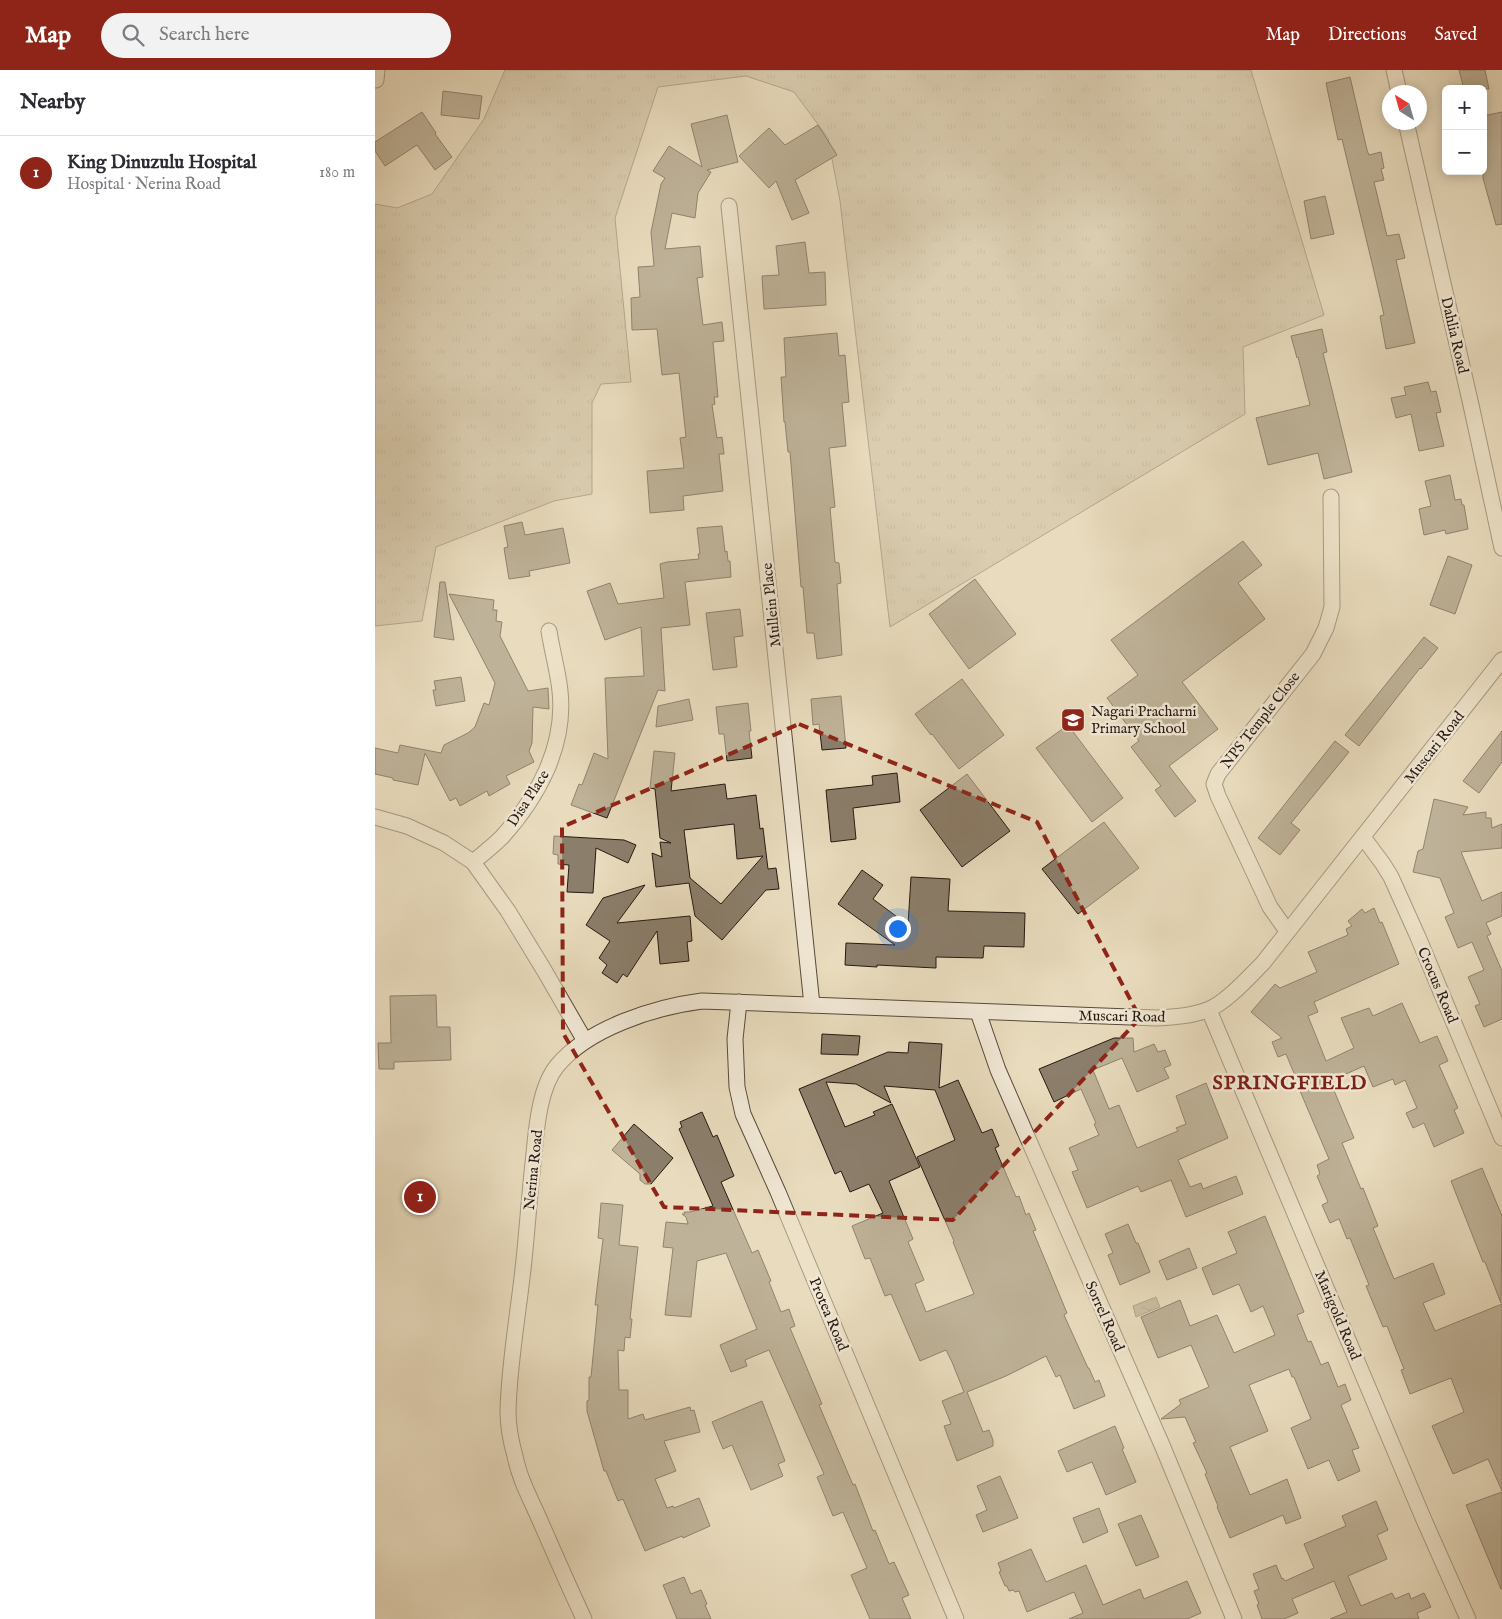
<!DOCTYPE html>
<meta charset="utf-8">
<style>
:root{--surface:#fff;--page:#f2f2f3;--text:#2b2b33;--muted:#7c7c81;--line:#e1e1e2;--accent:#8f2418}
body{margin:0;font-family:"IM FELL English",serif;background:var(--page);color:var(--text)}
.controls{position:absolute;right:15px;top:15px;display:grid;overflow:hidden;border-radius:8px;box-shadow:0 2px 12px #0003}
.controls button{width:45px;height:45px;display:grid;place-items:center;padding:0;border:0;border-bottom:1px solid var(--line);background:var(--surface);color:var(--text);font:25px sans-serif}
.compass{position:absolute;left:1007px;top:15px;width:45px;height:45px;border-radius:50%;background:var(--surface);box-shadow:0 2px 12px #0003;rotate:323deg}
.you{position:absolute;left:522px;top:858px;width:18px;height:18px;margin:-12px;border:4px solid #fff;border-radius:50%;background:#1a73e8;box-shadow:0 0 0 8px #1a73e833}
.badge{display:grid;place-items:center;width:32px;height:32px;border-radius:50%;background:var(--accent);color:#fff;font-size:16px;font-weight:700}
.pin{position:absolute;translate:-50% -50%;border:2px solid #fff;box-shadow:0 1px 5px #0006}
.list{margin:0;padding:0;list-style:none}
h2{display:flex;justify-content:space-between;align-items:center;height:65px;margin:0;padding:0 20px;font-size:21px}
h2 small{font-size:16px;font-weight:400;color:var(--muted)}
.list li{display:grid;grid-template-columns:32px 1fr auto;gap:15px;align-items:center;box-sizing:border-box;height:75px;padding:0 20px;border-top:1px solid var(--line)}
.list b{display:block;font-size:19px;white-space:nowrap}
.list p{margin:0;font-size:16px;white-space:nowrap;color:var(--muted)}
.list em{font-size:16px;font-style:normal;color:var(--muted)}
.icon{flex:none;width:28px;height:28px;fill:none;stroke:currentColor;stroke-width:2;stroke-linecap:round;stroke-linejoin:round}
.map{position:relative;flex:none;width:1127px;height:1549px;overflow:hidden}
header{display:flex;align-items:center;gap:30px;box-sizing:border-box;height:70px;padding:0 25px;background:var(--accent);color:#fff}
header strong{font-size:24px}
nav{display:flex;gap:28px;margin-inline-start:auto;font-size:18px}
.search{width:350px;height:45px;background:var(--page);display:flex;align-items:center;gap:12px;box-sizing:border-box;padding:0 18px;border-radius:28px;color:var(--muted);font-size:19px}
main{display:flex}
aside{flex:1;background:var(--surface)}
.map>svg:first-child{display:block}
.park{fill:url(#park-tufts);stroke:#776a59}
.water{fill:url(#water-ripples);stroke:#736655}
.building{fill:#8b7e6b;stroke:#261911;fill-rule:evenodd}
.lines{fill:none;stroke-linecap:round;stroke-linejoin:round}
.street-casing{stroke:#574a3c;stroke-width:17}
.street{stroke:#f1e8d5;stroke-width:15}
.marked{fill:none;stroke:#8f2418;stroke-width:4;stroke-dasharray:10 6;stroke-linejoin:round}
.labels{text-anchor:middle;stroke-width:5;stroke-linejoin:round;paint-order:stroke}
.street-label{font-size:15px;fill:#261911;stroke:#f1e8d5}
.poi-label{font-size:15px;fill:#261911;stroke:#f1e8d5;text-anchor:start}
.district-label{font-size:20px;font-weight:bold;letter-spacing:1px;fill:#7a1f14;stroke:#f1e8d5}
</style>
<header>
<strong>Map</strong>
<div class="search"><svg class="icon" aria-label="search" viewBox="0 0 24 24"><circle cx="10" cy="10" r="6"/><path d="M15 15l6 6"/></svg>Search here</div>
<nav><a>Map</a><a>Directions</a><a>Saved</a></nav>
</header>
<main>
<aside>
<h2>Nearby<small></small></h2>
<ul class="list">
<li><span class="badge">1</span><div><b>King Dinuzulu Hospital</b><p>Hospital · Nerina Road</p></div><em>180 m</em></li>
</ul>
</aside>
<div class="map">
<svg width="1127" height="1549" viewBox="0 0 1127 1549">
<defs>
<pattern id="park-tufts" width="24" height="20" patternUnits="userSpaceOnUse" patternTransform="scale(1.25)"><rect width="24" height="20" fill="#c8bba1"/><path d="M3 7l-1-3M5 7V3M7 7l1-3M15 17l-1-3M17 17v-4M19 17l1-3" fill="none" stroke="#aca08a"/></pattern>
<pattern id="water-ripples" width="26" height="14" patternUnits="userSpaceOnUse" patternTransform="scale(1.25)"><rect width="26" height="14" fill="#a79a83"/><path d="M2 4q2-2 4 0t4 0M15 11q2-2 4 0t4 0" fill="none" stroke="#887d6a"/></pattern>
</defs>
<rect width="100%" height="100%" fill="#e9dcbe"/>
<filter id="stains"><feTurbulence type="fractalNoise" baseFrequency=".004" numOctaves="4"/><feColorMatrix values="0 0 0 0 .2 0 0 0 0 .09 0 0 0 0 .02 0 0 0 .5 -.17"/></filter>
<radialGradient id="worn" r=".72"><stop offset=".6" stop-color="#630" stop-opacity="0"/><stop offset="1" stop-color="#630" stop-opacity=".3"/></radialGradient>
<polygon class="park" points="130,0 876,0 949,245 868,277 870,344 515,557 465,131 453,68 419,22 371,6 283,17 240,148 256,312 226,314 217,333 217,424 179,431 61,477 47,551 0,556 0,134 22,138 57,124 109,49"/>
<polygon class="water" points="781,1227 785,1237 761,1247 758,1236"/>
<g class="building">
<polygon points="1084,0 1110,0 1114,19 1089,19"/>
<polygon points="975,7 992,80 994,85 1006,82 1009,98 1006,99 1009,110 999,112 1012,166 1024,164 1030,188 1021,190 1040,273 1011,279 1005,246 1009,245 998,197 967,69 963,70 951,13"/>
<polygon points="68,21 107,26 104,49 66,45"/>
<polygon points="47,42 61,63 60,64 77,87 60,100 42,75 10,96 0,81 0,72"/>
<polygon points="1127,42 1127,154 1121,155 1108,108 1108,46"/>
<polygon points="352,45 363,92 332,100 336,102 323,123 320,148 297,143 290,179 325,176 328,207 322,208 328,255 347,252 349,271 338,272 343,327 339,327 340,334 337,335 342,368 347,367 349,384 344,384 348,421 308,426 309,440 275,443 272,401 309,398 305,368 311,367 304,303 287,305 282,259 257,260 256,228 265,227 263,197 279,196 276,162 286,114 290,108 278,101 294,76 327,97 316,54"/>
<polygon points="443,55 462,85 420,110 434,143 417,150 401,111 394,118 364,86 394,58 410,75"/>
<polygon points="950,126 959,164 936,169 929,131"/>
<polygon points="430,172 434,203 450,202 451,235 389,239 387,206 404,205 401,176"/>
<polygon points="947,259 952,282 948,283 977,402 949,409 943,383 893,395 881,348 935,335 923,287 922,288 916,266"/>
<polygon points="462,263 464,286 470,285 474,332 467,333 471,376 454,378 460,437 455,438 460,492 464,493 466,513 462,514 467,585 442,589 439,563 432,563 428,517 426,517 415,382 413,382 410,352 409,352 406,307 411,307 409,268"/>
<polygon points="1053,312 1056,322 1061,321 1066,342 1061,343 1069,376 1044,381 1036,344 1021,348 1016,328 1031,325 1029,317"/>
<polygon points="1075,405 1080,430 1086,429 1087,435 1089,435 1093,459 1071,464 1070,460 1049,465 1044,439 1056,436 1050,411"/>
<polygon points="147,452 150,465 188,458 195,493 154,501 155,506 134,509 129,478 133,477 129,456"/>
<polygon points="347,456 350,482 352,481 353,491 355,491 356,507 310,512 315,555 286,558 290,621 283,620 232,748 196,735 204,714 207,715 219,683 233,689 230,608 269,606 266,557 230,570 212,521 235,513 243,534 289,528 285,494 292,492 324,489 323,484 325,484 322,458"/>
<polygon points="868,471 887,495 863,513 890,549 807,612 843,659 794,696 821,731 800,747 780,720 786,716 756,677 764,671 732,628 763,605 736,570"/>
<polygon points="1073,486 1097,495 1080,544 1055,535"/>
<polygon points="600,509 641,564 594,599 554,544"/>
<polygon points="65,512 70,512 79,570 59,567"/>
<polygon points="74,524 119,530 118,540 122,540 121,551 127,552 125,566 153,621 173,618 174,639 158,637 157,673 154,681 159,692 131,706 135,714 114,726 112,721 85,736 81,728 75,731 50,683 43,715 18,710 18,708 0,704 0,678 23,683 25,675 66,683 69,675 93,663 100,657 109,633 114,635 120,613"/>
<polygon points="365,539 368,566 359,567 362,597 338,600 331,543"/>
<polygon points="1049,567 1063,578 1046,599 1045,598 984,676 970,665"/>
<polygon points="86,607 90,631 61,636 58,620 61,620 59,611"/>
<polygon points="587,609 629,665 584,699 557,664 556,665 540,644"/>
<polygon points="466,626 471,678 447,680 444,654 438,655 436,629"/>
<polygon points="314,629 318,650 281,657 283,636"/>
<polygon points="373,633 376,661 374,661 377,688 352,691 349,664 344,664 341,637"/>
<polygon points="693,655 748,728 717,752 661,678"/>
<polygon points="1127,661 1127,692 1104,723 1088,711"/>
<polygon points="960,671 974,682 916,753 925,760 905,785 883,768"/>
<path d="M279,681L300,683L296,721L350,714L352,729L381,725L385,759L388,758L393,799L401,798L404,819L391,820L347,870L320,846L314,813L281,817L277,783L287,787L285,772L296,773L285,768L280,719L275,718ZM359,754L362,789L388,786L346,834L315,808L309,760Z"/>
<polygon points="522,703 525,732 478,738 481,769 456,772 451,720 498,715 497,706"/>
<polygon points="592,704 635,761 587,797 545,740"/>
<polygon points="1059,729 1093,737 1088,745 1111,742 1111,748 1116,748 1117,758 1127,754 1127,778 1086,782 1107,831 1127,822 1127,846 1111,853 1116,864 1112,866 1127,901 1127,949 1109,957 1100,936 1105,934 1093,907 1109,900 1097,872 1083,878 1070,847 1079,843 1065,808 1038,802 1043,781 1048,779"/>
<polygon points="729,752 764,798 703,844 667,799"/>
<polygon points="179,766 249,770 261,775 253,793 221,778 218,823 192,822 194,795 183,794 183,785 178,784"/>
<polygon points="487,800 508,815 498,829 533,855 536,807 575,809 573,841 650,843 649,877 609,876 608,888 561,887 561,898 502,895 502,897 470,895 471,873 520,875 463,834"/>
<polygon points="270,815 242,853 315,846 317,871 312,872 314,891 285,894 282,861 252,907 248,904 242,913 227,903 232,895 224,888 235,871 211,855 228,828"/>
<polygon points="999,838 1005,853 1007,852 1024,894 939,932 943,942 933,946 951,991 979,978 966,948 994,938 998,946 1027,933 1045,973 1062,966 1073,991 1064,995 1083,1038 1079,1040 1089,1063 1059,1077 1049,1053 1038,1058 1031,1043 1042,1038 1030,1010 1020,1015 1018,1009 998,1017 989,996 955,1011 979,1068 967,1073 986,1119 988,1118 1003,1156 998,1158 1019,1209 1058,1193 1070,1224 1048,1233 1060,1261 1127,1234 1127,1421 1113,1389 1078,1404 1057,1356 1089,1342 1076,1308 1035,1324 1026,1300 1029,1299 1012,1256 1008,1257 991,1216 994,1215 975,1168 972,1169 964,1149 955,1153 947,1135 953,1132 942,1106 945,1104 942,1095 954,1089 925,1021 926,1020 911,984 903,987 897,972 907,968 876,942 900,914 905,918 942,902 933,882 973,865 971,859 977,856 973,851 987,839 990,843"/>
<polygon points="61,925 62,957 75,957 76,990 19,992 19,999 4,999 3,973 16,973 15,926"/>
<polygon points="447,964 485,966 483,985 446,984"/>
<polygon points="739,968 758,968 759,982 779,974 783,982 790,980 796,995 789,998 794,1008 762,1022 747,988 718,1000 734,1039 744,1035 762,1078 803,1061 801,1058 811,1054 801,1026 831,1013 853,1068 803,1090 815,1117 826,1113 828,1119 861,1106 868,1124 811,1147 796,1110 766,1122 763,1116 712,1138 697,1102 703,1100 694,1078 724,1065 719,1054 721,1053 706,1019 679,1032 664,999"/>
<path d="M534,972L567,974L564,1018L583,1010L607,1063L617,1059L624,1076L620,1078L641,1127L644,1126L651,1145L654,1143L661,1160L658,1161L692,1243L689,1245L713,1298H714L720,1312L724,1310L730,1326L699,1339L685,1305L681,1307L671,1286L631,1306L592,1322L608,1362L614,1360L618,1370V1376L582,1391L569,1356L576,1354L567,1331L589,1322L577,1292L571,1280L545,1291L516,1224L510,1226L495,1188L490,1189L477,1156L508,1143L494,1114L475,1122L466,1101L460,1104L424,1019L513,982L533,983ZM451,1012L481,1014L516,1033L509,1016L560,1020L580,1070L542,1087L579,1171L578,1172L599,1224L551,1242L540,1214L549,1210L533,1172L538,1169L514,1111L545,1097L517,1034L498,1042L500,1045L470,1057Z"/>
<polygon points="327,1042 338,1067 342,1065 359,1106 346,1112 377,1183 383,1180 396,1211 394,1212 406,1242 414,1239 420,1256 415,1258 447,1334 444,1335 478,1415 480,1414 498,1461 500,1460 514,1494 519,1492 534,1525 527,1528 536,1549 495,1549 476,1505 492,1498 468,1442 458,1446 442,1407 449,1404 394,1280 370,1290 372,1296 356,1302 345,1275 382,1259 351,1183 322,1191 316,1247 290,1245 298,1178 288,1177 291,1152 313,1154 311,1147 307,1144 310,1144 309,1142 315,1142 338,1136 304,1059 307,1057 305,1052"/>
<polygon points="259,1054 298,1088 276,1114 270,1114 265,1110 265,1104 237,1080"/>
<polygon points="1107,1098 1127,1146 1126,1233 1110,1192 1108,1192 1076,1111"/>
<polygon points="226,1133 248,1135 244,1175 263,1177 255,1249 257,1249 255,1268 250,1267 249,1281 243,1280 244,1320 253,1320 253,1349 268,1344 270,1350 315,1337 316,1341 319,1340 325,1362 289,1371 301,1401 280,1409 292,1438 298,1436 299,1438 324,1428 335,1456 308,1468 307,1466 270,1481 248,1429 243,1431 231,1401 229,1401 212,1341 212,1331 214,1330 214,1307 216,1307 223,1235 220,1235 228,1169 223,1168"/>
<polygon points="890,1146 929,1242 922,1245 933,1272 936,1271 946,1295 953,1292 963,1317 970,1314 976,1330 966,1335 984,1378 977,1380 985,1401 963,1411 954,1390 933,1399 916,1358 936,1349 919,1307 917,1307 914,1299 874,1315 893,1361 855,1377 875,1425 912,1409 926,1448 911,1454 908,1445 855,1468 842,1437 843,1436 830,1404 832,1403 818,1373 821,1372 810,1347 786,1349 806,1334 804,1330 834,1317 816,1275 783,1288 766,1247 805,1230 815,1256 842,1245 859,1283 900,1265 888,1236 876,1242 864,1214 838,1225 827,1198 862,1183 853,1162"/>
<polygon points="753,1154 761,1173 763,1173 775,1202 745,1215 733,1185 738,1183 730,1164"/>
<polygon points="814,1178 822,1198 792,1210 784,1191"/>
<polygon points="387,1331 410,1391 403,1394 408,1406 376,1420 357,1375 348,1379 337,1352"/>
<polygon points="740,1356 749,1378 747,1379 761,1412 731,1425 717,1392 692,1402 683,1381"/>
<polygon points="625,1406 643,1448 608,1462 601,1445 612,1440 602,1416"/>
<polygon points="1127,1422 1127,1519 1126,1519 1091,1435"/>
<polygon points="1001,1431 1013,1460 1002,1465 1012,1489 973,1506 986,1536 1017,1523 1020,1529 1034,1523 1036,1529 1049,1523 1056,1537 1042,1543 1044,1549 955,1549 972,1542 959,1511 917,1529 923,1543 909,1549 887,1549 882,1535 884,1534 879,1521 884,1519 878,1504 901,1495 907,1509 908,1508 910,1511 939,1498 929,1474 971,1456 967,1446"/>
<polygon points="724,1438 733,1462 708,1473 698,1448"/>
<polygon points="766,1445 784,1487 761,1496 743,1454"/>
<polygon points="656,1479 671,1512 711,1495 728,1535 765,1519 769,1529 812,1511 826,1543 812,1549 694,1549 708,1543 699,1522 652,1542 644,1521 640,1522 638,1520 634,1521 632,1516 630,1516 624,1502 626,1501 623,1493"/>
<polygon points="309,1507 316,1524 326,1520 332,1534 330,1535 336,1549 302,1549 288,1515"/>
</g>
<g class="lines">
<defs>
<g id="street">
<polyline points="1019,0 1024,22"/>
<polyline points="1,10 2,0"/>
<polyline points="1031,52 1096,335 1127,478"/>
<polyline points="354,136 437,935"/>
<polyline points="0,747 32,756 69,773 98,792 133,841 169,900 210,971"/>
<polyline points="988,767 1008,794 1016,807 1043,867 1127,1068"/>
<path d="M98,792C108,784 118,776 127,767C163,727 191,676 185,621C183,601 177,581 174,561"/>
<polyline points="912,861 895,837 843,726 839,714 843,704 938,584 951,558 957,537 956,427"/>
<polyline points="364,932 360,969 362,1017 368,1044 403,1122 581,1549"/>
<polyline points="834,940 1049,1450 1093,1549"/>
<polyline points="603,942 623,1000 787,1375 859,1549"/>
<path d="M209,1549C193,1515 178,1480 163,1446C154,1426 144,1407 140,1386C136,1372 133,1356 133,1341C134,1295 143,1245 148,1199C152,1164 154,1129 158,1093C161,1065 163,1019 182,996C213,958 280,937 327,931L782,948C799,947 816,946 832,940C850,934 874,907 888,893L1127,590"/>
</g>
</defs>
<use href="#street" class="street-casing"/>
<use href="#street" class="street"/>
</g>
<path d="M0 0H1127V1549H0ZM424,654L662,752L765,948L578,1150L289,1137L188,963L187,757Z" fill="#e9dcbe" fill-opacity=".55" fill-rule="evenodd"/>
<path class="marked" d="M424,654L662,752L765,948L578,1150L289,1137L188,963L187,757Z"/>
<defs>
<symbol id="school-square" viewBox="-11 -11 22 22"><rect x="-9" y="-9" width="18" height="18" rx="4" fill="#8f2418" stroke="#f1e8d5"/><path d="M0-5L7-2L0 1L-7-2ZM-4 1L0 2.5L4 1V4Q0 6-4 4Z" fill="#fff"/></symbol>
</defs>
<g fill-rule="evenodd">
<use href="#school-square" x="684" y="636" width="28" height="28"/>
</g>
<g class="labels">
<g class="street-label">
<text transform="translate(1080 265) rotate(77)" y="5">Dahlia Road</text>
<text transform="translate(396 535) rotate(-96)" y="5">Mullein Place</text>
<text transform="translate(885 650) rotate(-52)" y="5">NPS Temple Close</text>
<text transform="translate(1059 677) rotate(-52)" y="5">Muscari Road</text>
<text transform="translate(153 728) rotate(-57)" y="5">Disa Place</text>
<text transform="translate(1063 915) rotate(67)" y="5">Crocus Road</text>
<text transform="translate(747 946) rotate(1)" y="5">Muscari Road</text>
<text transform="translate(158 1100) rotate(-84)" y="5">Nerina Road</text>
<text transform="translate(454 1244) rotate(67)" y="5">Protea Road</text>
<text transform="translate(963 1245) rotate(67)" y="5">Marigold Road</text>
<text transform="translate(730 1246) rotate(66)" y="5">Sorrel Road</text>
</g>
<g class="poi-label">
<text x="716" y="646">Nagari Pracharni<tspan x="716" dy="17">Primary School</tspan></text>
</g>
<g class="district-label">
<text x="915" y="1019">SPRINGFIELD</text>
</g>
</g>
<rect width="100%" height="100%" filter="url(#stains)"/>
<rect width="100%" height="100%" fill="url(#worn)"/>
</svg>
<div class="controls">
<button>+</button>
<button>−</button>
</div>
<svg class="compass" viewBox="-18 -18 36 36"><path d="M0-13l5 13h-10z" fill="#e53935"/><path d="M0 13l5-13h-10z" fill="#7c7c81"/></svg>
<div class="you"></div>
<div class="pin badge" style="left:45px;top:1127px">1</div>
</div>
</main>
